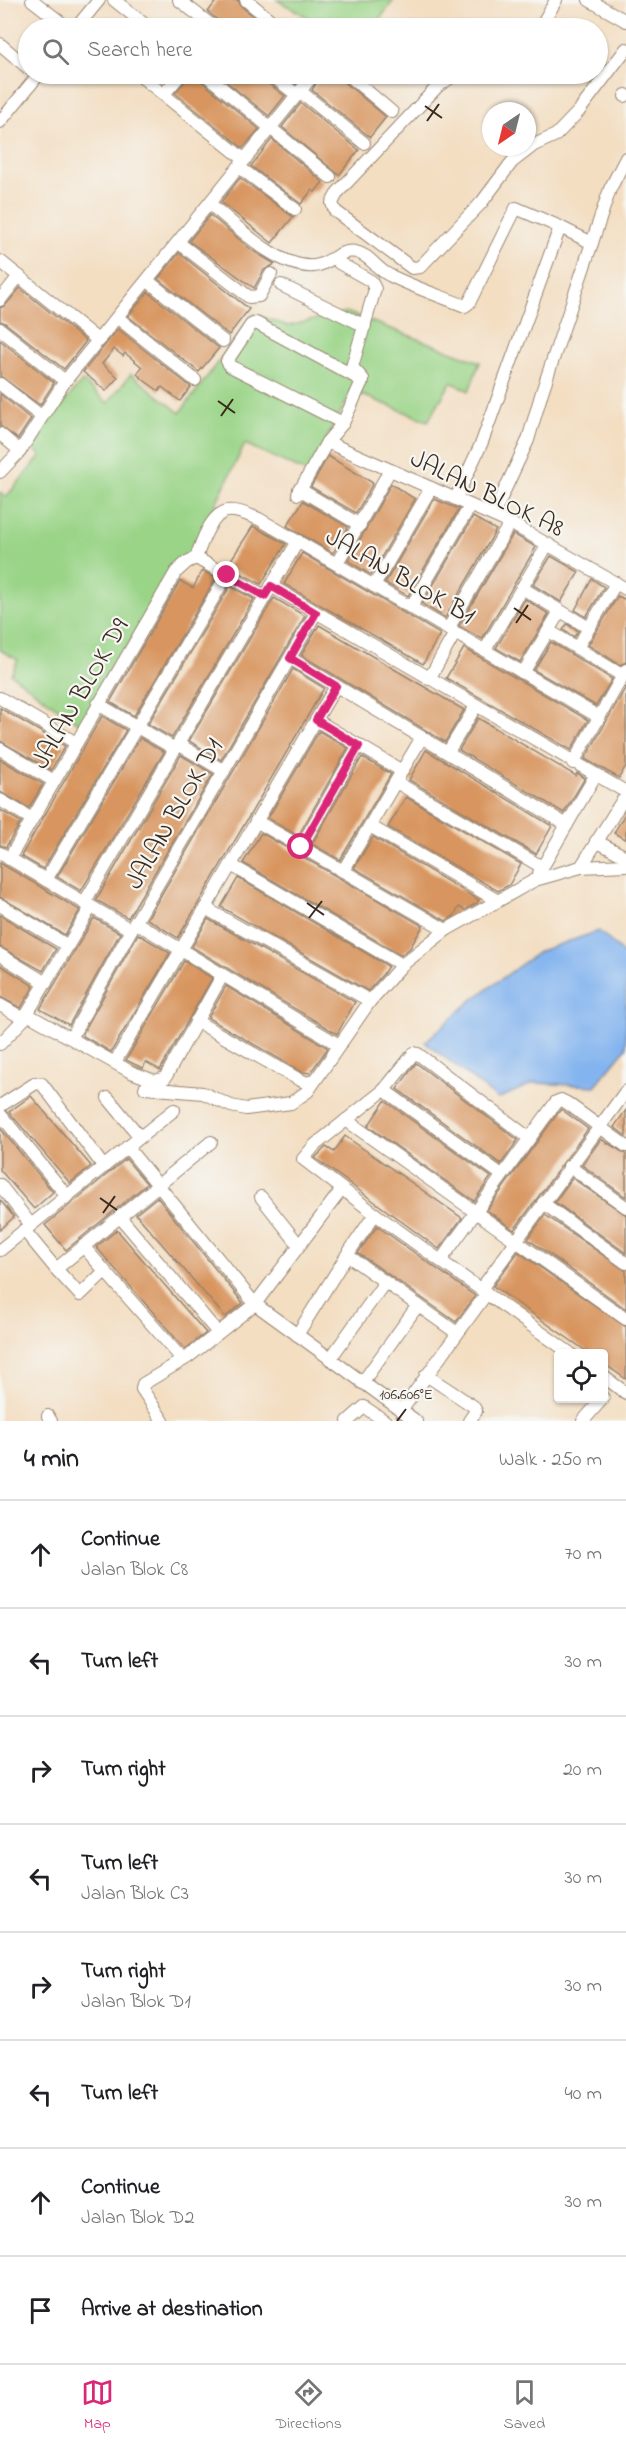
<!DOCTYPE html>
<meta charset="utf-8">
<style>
:root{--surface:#fff;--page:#f6f6f6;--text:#202124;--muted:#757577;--line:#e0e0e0;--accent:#db2777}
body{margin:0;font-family:"Indie Flower",sans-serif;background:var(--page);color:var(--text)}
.controls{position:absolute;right:18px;bottom:18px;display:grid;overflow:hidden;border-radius:6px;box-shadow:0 2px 4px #0004}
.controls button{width:54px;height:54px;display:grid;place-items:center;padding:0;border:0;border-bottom:2px solid var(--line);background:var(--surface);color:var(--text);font:30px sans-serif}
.compass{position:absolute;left:482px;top:102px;width:54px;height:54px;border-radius:50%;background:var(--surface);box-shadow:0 2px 4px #0004;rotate:215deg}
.stop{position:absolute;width:18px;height:18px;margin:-14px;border:4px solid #db2777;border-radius:50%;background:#fff}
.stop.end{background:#db2777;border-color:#fff;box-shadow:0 2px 6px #0008}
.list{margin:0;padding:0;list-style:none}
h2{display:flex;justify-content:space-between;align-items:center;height:78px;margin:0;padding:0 24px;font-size:26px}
h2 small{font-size:20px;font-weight:400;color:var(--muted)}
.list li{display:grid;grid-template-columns:39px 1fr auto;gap:18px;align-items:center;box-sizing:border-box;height:108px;padding:0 24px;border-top:2px solid var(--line)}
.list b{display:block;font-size:22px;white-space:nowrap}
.list p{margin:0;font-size:20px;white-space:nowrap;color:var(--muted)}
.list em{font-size:20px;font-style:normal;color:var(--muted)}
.icon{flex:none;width:33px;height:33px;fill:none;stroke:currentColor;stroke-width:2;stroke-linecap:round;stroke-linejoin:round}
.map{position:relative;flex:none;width:626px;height:1421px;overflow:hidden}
.search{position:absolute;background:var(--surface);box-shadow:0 2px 4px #0004;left:18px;right:18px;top:18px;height:66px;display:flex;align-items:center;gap:15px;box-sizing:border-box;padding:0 21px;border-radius:33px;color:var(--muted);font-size:22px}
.sheet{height:942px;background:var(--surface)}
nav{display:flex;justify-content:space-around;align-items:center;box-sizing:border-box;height:84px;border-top:2px solid var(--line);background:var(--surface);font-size:16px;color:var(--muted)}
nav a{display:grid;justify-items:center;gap:3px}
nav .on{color:var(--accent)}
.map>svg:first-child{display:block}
.green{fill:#9ad487;stroke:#6a7f52;stroke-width:1.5}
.water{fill:#83b4ef;stroke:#5f6f86;stroke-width:1.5}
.building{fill:#d8955f}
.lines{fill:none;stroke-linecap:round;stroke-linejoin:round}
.minor-casing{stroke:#978470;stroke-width:14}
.minor{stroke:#fff;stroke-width:12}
.route{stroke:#db2777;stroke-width:8}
.ticks{fill:none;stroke:#3b2a1e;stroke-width:2}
.labels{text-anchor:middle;stroke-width:4.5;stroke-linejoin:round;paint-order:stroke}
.street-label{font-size:26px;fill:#3b2a1e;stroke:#f6f6f2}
.ticks-label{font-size:15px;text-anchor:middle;fill:#3b2a1e;stroke:#f6f6f2;stroke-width:4.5;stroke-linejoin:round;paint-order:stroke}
</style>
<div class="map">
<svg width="626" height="1421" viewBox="0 0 626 1421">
<rect width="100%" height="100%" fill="#f6f6f2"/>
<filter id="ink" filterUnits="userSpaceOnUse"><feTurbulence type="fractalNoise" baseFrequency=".0167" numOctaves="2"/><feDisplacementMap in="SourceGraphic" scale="12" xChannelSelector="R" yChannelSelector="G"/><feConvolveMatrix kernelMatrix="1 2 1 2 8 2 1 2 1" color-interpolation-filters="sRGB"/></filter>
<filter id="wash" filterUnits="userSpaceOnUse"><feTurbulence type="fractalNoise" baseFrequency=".008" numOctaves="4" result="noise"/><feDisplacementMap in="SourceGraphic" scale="24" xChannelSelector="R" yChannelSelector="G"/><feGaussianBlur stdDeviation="1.35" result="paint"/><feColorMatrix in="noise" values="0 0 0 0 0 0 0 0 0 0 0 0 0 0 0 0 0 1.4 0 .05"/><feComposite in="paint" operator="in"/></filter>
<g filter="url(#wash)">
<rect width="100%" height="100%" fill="#f3dec2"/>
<g class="green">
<polygon points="277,0 394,0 373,28 327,28"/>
<polygon points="346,312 480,362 469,391 451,382 428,421 352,391 308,473 245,444 192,552 173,569 81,725 11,674 18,660 0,650 0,492 6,497 41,456 29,445 82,381 108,403 131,374 180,413 254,314 288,326"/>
</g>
<polygon class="water" points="599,931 626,956 626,1048 595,1086 534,1083 498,1099 425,1042 472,1000 540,951"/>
<g id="blocks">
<g class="building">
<polygon points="217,0 238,0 241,6 268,28 223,28 220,22 208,12"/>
<polygon points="189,74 197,74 200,80 259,129 243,148 175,93 187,79"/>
<polygon points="217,74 262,74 265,81 285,96 269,116"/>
<polygon points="283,74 304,74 296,84"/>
<polygon points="322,74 339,74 342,80 386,117 370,137 312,90"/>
<polygon points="301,103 359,150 339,175 282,127"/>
<polygon points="272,139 323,182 315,192 312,190 301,204 251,166"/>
<polygon points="240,178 293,217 272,243 221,202"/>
<polygon points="210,215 253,251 275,264 264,270 254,288 189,241"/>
<polygon points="179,253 249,309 229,335 158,279"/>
<polygon points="20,288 86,341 64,369 5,323 0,321 0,308 6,305"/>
<polygon points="148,292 219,348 199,372 128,316"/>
<polygon points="118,329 191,387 180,401 162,387 159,391 145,381 137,374 142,367 125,353 123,356 114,349 102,364 118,377 106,391 83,372"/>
<polygon points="0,340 54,383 40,405 0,376"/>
<polygon points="0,394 31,419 18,439 0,426"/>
<polygon points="328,456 373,483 356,513 311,487"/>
<polygon points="391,484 415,499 371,575 348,561"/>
<polygon points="434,499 459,509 408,596 385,583"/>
<polygon points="303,501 348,527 333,553 287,526"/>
<polygon points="473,517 496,530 445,618 422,604"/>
<polygon points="253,526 286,544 261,584 227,566"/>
<polygon points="513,534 536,547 482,639 459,626"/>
<polygon points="302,553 440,634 423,664 284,584"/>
<polygon points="551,556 579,572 561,602 533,585"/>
<polygon points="202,571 216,578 134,716 110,702 180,581 193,588"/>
<polygon points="592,579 604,587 586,617 575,610"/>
<polygon points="230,586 254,599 172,738 148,724"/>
<polygon points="618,596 626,600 626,662 620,665 588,645"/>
<polygon points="274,598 305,616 221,760 189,741"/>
<polygon points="525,599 549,614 520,662 496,648"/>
<polygon points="567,624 578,631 574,637 563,630"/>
<polygon points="319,625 464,710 445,742 301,655"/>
<polygon points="551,642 612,679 596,706 534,670"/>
<polygon points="464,648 588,720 571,750 446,678"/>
<polygon points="293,669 324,688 178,938 147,919"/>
<polygon points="626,687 626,766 619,778 585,759"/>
<polygon points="0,708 65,746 51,770 0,741"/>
<polygon points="102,716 126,730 43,869 21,856"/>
<polygon points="478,718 576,776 577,773 585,778 564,813 459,750"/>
<polygon points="319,731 348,748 298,836 268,818"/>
<polygon points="140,738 164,752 81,891 57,877"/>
<polygon points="426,750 552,826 536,854 409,780"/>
<polygon points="181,755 213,774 128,918 96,900"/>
<polygon points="362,757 391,774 340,860 312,844"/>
<polygon points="0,759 43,784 29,808 0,792"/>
<polygon points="406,797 521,864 509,885 498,891 388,827"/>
<polygon points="0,810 21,822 6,847 0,845"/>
<polygon points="626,812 626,840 614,833"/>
<polygon points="261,833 423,926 410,948 401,955 243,863"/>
<polygon points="373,837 479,900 477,903 465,910 459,907 454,916 446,921 354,868"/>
<polygon points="0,863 80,910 65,935 0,897"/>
<polygon points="238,878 388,966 383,974 368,991 221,907"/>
<polygon points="0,915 56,949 43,971 0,947"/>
<polygon points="94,918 120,933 69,1025 40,1009"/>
<polygon points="208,919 355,1002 337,1034 192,947"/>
<polygon points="138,934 170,953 111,1052 83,1036 83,1033"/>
<polygon points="184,961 212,978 160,1070 146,1062 143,1068 134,1064 126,1060"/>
<polygon points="0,965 34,986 21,1008 0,997"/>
<polygon points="226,986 328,1048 310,1073 302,1072 208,1018"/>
<polygon points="416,1063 518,1140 501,1164 397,1089"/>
<polygon points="31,1096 91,1166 70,1183 9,1112"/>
<polygon points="385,1101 491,1177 474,1201 368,1126"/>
<polygon points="561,1109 588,1129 514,1230 487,1210"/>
<polygon points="626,1110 626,1136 614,1127"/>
<polygon points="0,1128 53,1192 34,1209 0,1170"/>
<polygon points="345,1136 462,1218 439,1249 315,1158 326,1147 334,1152"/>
<polygon points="601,1139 626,1154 626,1197 582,1165"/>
<polygon points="126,1159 147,1184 66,1250 45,1225"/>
<polygon points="572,1178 626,1215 626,1253 555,1202"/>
<polygon points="157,1197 243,1303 225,1317 136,1214"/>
<polygon points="0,1200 14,1217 0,1230"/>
<polygon points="545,1215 626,1271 626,1309 528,1239"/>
<polygon points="377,1226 475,1296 456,1322 358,1253"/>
<polygon points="117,1230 206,1333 185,1349 96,1247"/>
<polygon points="518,1252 626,1327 626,1379 603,1363 603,1353 589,1353 493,1286"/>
</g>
</g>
</g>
<g filter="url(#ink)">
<use href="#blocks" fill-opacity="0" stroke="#978470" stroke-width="1.5"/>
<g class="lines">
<defs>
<g id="minor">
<polyline points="32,0 68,28"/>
<polyline points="114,0 149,28"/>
<polyline points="179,0 215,28"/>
<polyline points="246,0 280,28"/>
<polyline points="589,0 626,21"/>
<polyline points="76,28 99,0"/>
<polyline points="540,28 556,0"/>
<polyline points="0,44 28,68"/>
<polyline points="138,74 245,160"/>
<polyline points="205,74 330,177"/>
<polyline points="270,74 297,95"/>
<polyline points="347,74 392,112"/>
<polyline points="456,74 438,86 338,192 332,203 335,211 412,268 420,267 482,202 512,162 534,145 556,135 579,111 626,49"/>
<polyline points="300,91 364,143"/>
<polyline points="164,94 181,74"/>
<polyline points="625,96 626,95"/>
<polyline points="0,122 39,74"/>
<polyline points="239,167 295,209"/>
<path d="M210,204C236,225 278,269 314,266C329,265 340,248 356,252C370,255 376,269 389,275C413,287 440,296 465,306L469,303L516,208L560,227"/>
<polyline points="179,243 249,297 259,296 271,274"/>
<polyline points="0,261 99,341"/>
<polyline points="148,281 223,341"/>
<polyline points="281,285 365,326"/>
<polyline points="0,300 19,276"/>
<polyline points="118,318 195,380"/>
<polyline points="0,329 65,381"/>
<polyline points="0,384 41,416"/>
<polyline points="343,423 230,366 227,361 251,325 256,323 363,381"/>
<polyline points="0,434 20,451"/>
<polyline points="327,442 510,523 626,589"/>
<polyline points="0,472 20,451 65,381 314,74"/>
<polyline points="299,489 360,525"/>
<polyline points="298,494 327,442 343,423 363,379 352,367 375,289 371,281 339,263"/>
<polyline points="456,498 482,442 560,227 592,243"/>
<polyline points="493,515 528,440 542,392 610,189 626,158"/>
<path d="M196,558C201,544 210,515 227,511C237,509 250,516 259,519L599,717"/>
<polyline points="196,558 265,596"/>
<polyline points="337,563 390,470"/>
<polyline points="271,586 626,792"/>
<polyline points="374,586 431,488"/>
<polyline points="522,588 589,628"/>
<polyline points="411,607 470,506"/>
<polyline points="448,629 510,523"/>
<polyline points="549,631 623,676"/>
<polyline points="577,648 616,583"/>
<polyline points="485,650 548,544"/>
<polyline points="290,658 567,825"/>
<polyline points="523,673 560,611"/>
<polyline points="429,679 455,633"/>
<polyline points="0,698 76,743"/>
<polyline points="98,704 175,749"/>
<polyline points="316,720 402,771"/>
<polyline points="178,744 224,771"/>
<polyline points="0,749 54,781"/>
<polyline points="448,752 476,706"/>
<polyline points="573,763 626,670"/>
<polyline points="396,782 542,867"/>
<polyline points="0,800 32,819"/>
<polyline points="256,821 446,930"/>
<polyline points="370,826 498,901"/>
<polyline points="596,841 626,857"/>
<polyline points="301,847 359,745"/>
<polyline points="0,853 131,930"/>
<polyline points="9,859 176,572 187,562 196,558"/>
<polyline points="231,865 402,965"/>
<polyline points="581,867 622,801"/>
<polyline points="343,871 422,737"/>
<polyline points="539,873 595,776"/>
<polyline points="46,880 227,575"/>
<polyline points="84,903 298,541"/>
<polyline points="0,905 68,946"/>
<polyline points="205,908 370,1001"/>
<polyline points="135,922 339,1045"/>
<polyline points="0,955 46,983"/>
<polyline points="0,1005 24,1019"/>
<polyline points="27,1014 131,1072 155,1081 165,1078 222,976"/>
<polyline points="196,1021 298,1079 307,1083 315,1080"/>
<polyline points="71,1038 131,930 316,613"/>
<polyline points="0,1044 24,1019 91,907"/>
<polyline points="115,1062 336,686"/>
<polyline points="145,1088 203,1093 231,1106 246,1109 291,1103 308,1091 370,1001 402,965 446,930 535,880 581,867 626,865"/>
<polyline points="384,1090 502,1175"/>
<polyline points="108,1098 140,1137"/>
<polyline points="0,1106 36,1083 42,1084 104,1167"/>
<polyline points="0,1114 67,1196"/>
<polyline points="346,1120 626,1319"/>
<polyline points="529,1138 418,1054 414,1053 384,1090 315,1145 303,1159 375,1214 571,1354"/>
<polyline points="127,1147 255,1304 416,1421"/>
<polyline points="569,1166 626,1207"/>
<polyline points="0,1185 31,1225"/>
<polyline points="261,1197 299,1245"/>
<polyline points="543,1203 626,1263"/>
<polyline points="120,1217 218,1333"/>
<polyline points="24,1230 56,1269 211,1142"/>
<polyline points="83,1246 183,1360"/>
<polyline points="0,1250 174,1110"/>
<polyline points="347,1255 457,1333"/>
<polyline points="441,1260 556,1102 561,1100 567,1103 626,1146"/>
<polyline points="56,1269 80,1295 104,1272"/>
<polyline points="481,1289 626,1091"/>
<polyline points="297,1335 347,1255 375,1214"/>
<polyline points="330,1359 385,1282"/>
<polyline points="426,1375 473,1406 476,1411 469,1421"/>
<polyline points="604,1377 626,1393"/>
<polyline points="362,1383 418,1305"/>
<polyline points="401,1411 487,1293"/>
<polyline points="48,1416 51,1421"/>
<polyline points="163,1421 142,1389 143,1384 188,1357 255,1304 342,1189"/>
<polyline points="348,1421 364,1407 385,1421"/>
<polyline points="583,1421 603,1398"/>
</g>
</defs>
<use href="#minor" class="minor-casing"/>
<use href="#minor" class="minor"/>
</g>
</g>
<g class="lines" filter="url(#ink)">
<polyline class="route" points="227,575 265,596 271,586 316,613 290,658 336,686 316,720 359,746 301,847"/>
</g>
<path class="ticks" d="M425,106L442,118M427,121L439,104M218,401L235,413M221,416L233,399M514,608L531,620M516,623L528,605M307,903L324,915M309,918L322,901M100,1198L117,1210M103,1213L115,1196M397,1421L406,1409"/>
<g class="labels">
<g class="street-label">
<text transform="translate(488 492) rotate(26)" y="9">JALAN BLOK A8</text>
<text transform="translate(401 575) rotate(30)" y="9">JALAN BLOK B1</text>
<text transform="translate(79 693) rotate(-60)" y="9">JALAN BLOK D9</text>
<text transform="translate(173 813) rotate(-60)" y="9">JALAN BLOK D1</text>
</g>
</g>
<g class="ticks-label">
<text x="406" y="1399">106.606°E</text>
</g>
</svg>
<div class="controls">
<button><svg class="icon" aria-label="locate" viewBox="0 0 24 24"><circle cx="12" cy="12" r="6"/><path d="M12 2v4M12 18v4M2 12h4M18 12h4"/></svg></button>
</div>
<svg class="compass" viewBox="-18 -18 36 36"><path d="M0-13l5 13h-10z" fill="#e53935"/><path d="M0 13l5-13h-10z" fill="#757577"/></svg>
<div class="stop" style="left:301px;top:847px"></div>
<div class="stop end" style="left:227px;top:575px"></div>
<div class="search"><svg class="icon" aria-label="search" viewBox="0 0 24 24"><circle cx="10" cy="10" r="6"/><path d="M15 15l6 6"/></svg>Search here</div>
</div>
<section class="sheet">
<h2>4 min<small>Walk · 250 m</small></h2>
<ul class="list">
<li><svg class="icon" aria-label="ahead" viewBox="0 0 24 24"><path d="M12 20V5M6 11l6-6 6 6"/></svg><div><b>Continue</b><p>Jalan Blok C8</p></div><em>70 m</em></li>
<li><svg class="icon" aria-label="left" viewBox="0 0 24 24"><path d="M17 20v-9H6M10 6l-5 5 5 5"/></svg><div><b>Turn left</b></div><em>30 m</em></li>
<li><svg class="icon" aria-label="right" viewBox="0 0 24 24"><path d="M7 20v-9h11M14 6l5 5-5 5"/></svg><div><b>Turn right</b></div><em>20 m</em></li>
<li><svg class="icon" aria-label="left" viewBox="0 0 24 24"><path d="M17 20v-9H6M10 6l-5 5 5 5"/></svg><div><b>Turn left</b><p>Jalan Blok C3</p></div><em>30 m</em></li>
<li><svg class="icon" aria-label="right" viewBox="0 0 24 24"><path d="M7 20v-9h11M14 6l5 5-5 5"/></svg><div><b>Turn right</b><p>Jalan Blok D1</p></div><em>30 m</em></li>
<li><svg class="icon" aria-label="left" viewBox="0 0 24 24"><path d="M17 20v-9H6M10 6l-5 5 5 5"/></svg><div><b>Turn left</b></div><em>40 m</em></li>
<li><svg class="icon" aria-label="ahead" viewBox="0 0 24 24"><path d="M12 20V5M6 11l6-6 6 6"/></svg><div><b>Continue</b><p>Jalan Blok D2</p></div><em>30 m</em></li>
<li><svg class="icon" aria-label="arrive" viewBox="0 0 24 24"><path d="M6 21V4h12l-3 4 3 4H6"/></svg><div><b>Arrive at destination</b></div></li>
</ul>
</section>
<nav>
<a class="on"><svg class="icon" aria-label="map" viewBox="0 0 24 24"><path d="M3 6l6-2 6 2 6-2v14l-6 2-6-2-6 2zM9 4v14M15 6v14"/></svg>Map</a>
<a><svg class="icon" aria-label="directions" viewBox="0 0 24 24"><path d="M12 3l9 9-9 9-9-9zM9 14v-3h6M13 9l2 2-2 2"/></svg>Directions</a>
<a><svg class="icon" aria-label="saved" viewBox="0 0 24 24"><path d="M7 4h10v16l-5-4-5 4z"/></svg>Saved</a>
</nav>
